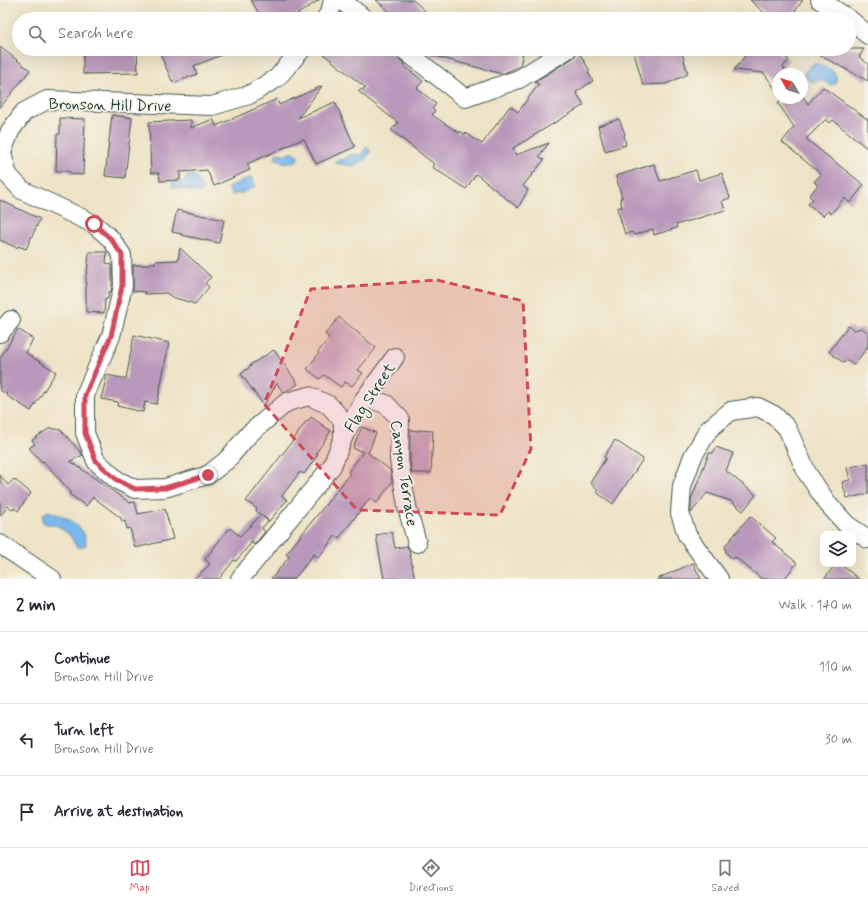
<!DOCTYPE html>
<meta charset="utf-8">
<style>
:root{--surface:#fff;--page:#f7f7f7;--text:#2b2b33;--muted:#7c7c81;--line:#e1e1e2;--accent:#d1495b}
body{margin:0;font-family:Mynerve,sans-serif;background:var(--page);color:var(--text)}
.controls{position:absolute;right:12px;bottom:12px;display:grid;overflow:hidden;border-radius:8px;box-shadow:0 4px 16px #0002}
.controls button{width:36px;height:36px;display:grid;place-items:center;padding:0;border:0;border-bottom:1px solid var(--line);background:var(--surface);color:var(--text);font:20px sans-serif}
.compass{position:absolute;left:772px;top:68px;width:36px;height:36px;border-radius:50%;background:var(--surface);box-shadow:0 4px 16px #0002;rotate:309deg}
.stop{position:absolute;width:12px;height:12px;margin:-9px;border:3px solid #d1495b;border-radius:50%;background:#fff}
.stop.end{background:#d1495b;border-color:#fff;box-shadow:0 1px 4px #0008}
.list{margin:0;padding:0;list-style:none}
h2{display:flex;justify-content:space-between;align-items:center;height:52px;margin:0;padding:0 16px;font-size:17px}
h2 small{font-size:13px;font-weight:400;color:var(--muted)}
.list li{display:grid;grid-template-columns:26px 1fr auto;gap:12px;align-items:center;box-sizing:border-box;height:72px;padding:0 16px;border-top:1px solid var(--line)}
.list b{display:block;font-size:15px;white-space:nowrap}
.list p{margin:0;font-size:13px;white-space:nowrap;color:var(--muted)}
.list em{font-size:13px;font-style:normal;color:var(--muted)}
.icon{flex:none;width:22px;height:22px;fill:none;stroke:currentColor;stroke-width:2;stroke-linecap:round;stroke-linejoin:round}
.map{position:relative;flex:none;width:868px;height:579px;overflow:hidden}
.search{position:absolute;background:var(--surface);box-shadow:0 4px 16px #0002;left:12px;right:12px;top:12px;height:44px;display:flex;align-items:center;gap:10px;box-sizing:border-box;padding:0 14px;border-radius:22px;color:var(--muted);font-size:15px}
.sheet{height:268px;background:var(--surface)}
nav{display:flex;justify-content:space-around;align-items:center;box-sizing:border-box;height:56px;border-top:1px solid var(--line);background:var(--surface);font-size:11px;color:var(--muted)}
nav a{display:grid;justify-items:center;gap:2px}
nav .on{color:var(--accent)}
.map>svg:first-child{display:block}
.water{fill:#7ab7ed;stroke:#4c7a90}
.building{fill:#b999bb}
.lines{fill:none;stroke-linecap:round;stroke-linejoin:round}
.minor-casing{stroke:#3e564a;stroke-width:20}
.minor{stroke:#fff;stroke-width:18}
.route{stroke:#d1495b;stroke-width:5}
.marked{fill:#d1495b;fill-opacity:0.2;stroke:#d1495b;stroke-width:3;stroke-dasharray:8 5;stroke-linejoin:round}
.labels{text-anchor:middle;stroke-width:3.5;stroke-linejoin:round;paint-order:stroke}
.street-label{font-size:16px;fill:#1f3d34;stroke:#f7f3e8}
</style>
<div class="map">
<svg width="868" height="579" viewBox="0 0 868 579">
<rect width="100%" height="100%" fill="#f7f3e8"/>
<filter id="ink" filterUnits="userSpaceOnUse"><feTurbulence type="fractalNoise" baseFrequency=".025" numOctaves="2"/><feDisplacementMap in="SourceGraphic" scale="8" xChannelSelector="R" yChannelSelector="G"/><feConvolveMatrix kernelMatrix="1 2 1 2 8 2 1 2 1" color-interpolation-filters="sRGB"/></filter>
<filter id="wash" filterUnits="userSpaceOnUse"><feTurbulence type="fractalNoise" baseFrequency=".012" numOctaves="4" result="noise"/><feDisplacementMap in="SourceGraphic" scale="16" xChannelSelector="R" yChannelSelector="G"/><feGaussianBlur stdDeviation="0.9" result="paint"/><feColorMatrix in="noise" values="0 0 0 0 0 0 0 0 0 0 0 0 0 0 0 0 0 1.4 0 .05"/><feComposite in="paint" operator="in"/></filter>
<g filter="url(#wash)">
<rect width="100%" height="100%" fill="#eee3c6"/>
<g class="water">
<path d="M814,64C824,64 841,71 835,84L830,85L822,80L813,82L806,79L804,73L810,66Z"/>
<polygon points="366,147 370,150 370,154 359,164 354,166 335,163 336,160 345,159 351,154 357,155 361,155"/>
<polygon points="291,152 294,152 298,155 298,159 294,163 283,162 275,158 276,154 279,153 286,155"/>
<polygon points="187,175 195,176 203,191 201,193 172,187 173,182 182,182 186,180"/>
<polygon points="251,177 256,186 242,193 231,195 228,187"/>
<path d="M48,511C64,516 87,525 86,545L80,548L76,546L70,535L58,526L44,523L42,521L43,515Z"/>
</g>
<g id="blocks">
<g class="building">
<polygon points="251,0 319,0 290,19 262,19"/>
<polygon points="376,0 413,0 434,19 398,19"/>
<polygon points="750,0 803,0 789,19 771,19"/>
<polygon points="0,47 30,70 0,108"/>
<polygon points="83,49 137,49 138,73 83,74"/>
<polygon points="158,49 234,49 234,50 194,66 197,74 174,83 173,80 172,81"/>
<polygon points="317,49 386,49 404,63 403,65 423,81 417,88 436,104 432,109 435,111 432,115 459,133 460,131 464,134 466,133 482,144 510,106 518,112 539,84 534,82 573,58 578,51 590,71 588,72 593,81 576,92 584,105 513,148 516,155 549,143 539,156 544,160 523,186 528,190 518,208 476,174 466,189 432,167 434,164 391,130 398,123 358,91 366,88"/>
<polygon points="428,49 507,49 523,53 520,66 502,74 427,54"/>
<polygon points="633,49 681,49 688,74 666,84 643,85"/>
<polygon points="750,49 774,49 789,60 783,67 788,74 778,74 778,93 764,73 734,70"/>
<polygon points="808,49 864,49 859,57 868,64 868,81"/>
<polygon points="322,86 298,118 335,102 355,147 316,164 304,139 303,139 247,164 250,170 214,186 207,170 180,172 180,180 160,181 159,173 151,173 149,122 191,120 191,128 213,119 216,126 277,99 279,105"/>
<polygon points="823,87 868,120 868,149 833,120 830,123 826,119 806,139 864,185 850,203 844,198 831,214 828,211 823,216 808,204 813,199 809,196 818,185 814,182 821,174 782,142 794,127 778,103 783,100 782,98 802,98 802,95 808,104"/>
<polygon points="112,115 132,118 125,178 105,176"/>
<polygon points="60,118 85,119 83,175 73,174 67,171 56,171 57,134 60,134"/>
<polygon points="619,119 625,134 624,136 626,145 605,151 598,126"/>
<polygon points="654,164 660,181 696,170 699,180 722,173 730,198 722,201 725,210 676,225 677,228 654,235 653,229 634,235 632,232 625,234 617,208 622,207 620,198 622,198 616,176"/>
<polygon points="0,200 40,219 26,249 18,246 17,248 0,240"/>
<polygon points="177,210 224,220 219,243 181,235 182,234 172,232"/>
<polygon points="180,248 211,277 205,283 209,287 195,304 172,297 166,293 145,294 145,292 133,291 133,265 149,265 149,263 155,263 155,261 178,260"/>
<polygon points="89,252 107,252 106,263 112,265 112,285 111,292 109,292 108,299 105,299 104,313 86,312 86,273 87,273"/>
<polygon points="339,317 376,348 358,370 363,373 352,386 345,382 341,387 324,375 320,379 307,369 319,353 318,352 329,338 325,334"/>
<polygon points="848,326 855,330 862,328 868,333 868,346 854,365 846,360 844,363 829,352"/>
<polygon points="18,329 33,339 26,353 56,372 31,411 6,395 7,394 0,390 0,358"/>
<polygon points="134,335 169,343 157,404 145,402 143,412 117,406 118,402 101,399 107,375 126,379"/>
<polygon points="274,350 298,384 283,393 277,383 264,406 241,374 251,366 250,365"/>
<polygon points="311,417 331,431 316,453 318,454 304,474 300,472 282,496 287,500 269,521 256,511 257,509 246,501 294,439 307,420 308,421"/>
<polygon points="362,427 376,433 368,453 390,470 392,482 377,503 370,498 339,538 335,536 318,558 314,554 294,579 271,579 289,557 286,554 350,474 348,472 363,452 353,448"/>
<polygon points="50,428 61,430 83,455 70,461 130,503 135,502 138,514 165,509 173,539 135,548 130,528 127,529 125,521 122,522 121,518 93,497 86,506 69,494 71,492 43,461 42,462 29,448 35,444 32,440"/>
<polygon points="410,430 418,431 418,430 433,431 431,473 412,473 410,460"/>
<polygon points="615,440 643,459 613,504 596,492 598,489 590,483 606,458 604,457"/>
<polygon points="716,447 733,453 726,471 756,495 743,511 731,501 707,493 691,513 691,500 709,453 713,453"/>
<polygon points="868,463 868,494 847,498 842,482 850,480 847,468"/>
<polygon points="0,475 8,485 14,479 31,493 18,511 14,508 13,510 8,506 0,516"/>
<polygon points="261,515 268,521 262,528 265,532 254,545 252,542 236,561 234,560 219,579 194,579 210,564 205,559 227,531 228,531 230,528 240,536"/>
<polygon points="750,516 776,538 772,542 797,563 784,579 762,579 735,557 733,559 726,553 725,546"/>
<polygon points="392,532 395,548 407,546 409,550 415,579 384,579 376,535"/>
<polygon points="693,563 701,579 657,579"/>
<polygon points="836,564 840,564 859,579 824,579"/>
</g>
</g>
</g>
<g filter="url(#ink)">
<use href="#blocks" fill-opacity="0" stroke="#3e564a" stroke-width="1"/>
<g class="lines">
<defs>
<g id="minor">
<polyline points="341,0 365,19"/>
<polyline points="820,0 849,19"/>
<polyline points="325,19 330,12 333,0"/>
<polyline points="849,19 868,35"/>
<polyline points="403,49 465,98 519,79 568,49"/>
<polyline points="0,333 11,320"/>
<polyline points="365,398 386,404 400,419 399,461 408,511 417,543"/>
<polyline points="343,437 365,398 395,357"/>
<polyline points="0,544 52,579"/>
<polyline points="240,579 332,466 343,438 343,421 329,405 309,396 287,402 249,434 227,460 208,475 165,488 135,489 117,480 96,461 85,433 85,395 111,336 123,286 122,255 111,239 94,224 22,190 8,175 2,153 10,131 24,112 47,100 212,106 249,95 277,78 302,49"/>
<polyline points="719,579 687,535 680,513 682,486 693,456 709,429 731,411 758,407 774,415 787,428 807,473 828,504 847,525 868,539"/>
</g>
</defs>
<use href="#minor" class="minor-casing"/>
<use href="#minor" class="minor"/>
</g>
</g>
<g class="lines" filter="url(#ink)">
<polyline class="route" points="94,224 111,239 122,255 122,286 111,336 85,395 85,433 96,461 117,480 135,489 165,488 208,475"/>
</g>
<path class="marked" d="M437,280L523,301L531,449L500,515L357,510L264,404L311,289Z"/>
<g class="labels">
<g class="street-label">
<text transform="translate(110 104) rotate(1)" y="6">Bronson Hill Drive</text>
<text transform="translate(369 397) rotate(-57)" y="6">Flag Street</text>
<text transform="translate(405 473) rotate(81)" y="6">Canyon Terrace</text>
</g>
</g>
</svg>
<div class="controls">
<button><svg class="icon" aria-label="layers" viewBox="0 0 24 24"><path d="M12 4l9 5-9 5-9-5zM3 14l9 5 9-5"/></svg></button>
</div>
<svg class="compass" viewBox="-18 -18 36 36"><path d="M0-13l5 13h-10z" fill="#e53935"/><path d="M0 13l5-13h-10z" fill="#7c7c81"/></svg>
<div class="stop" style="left:94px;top:224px"></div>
<div class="stop end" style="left:208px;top:475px"></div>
<div class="search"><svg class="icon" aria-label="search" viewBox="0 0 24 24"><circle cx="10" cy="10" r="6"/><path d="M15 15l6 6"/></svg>Search here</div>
</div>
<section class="sheet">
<h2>2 min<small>Walk · 140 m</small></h2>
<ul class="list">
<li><svg class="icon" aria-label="ahead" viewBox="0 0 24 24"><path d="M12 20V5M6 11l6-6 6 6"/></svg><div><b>Continue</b><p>Bronson Hill Drive</p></div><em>110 m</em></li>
<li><svg class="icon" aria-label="left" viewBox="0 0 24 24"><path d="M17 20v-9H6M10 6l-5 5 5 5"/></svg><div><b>Turn left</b><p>Bronson Hill Drive</p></div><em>30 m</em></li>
<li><svg class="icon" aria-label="arrive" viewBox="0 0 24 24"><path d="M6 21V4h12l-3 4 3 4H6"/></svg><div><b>Arrive at destination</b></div></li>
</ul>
</section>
<nav>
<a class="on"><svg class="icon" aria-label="map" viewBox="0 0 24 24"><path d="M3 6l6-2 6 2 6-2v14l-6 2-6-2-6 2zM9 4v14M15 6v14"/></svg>Map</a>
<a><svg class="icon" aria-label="directions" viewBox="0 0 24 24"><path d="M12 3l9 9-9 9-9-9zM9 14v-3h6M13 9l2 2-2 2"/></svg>Directions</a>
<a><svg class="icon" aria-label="saved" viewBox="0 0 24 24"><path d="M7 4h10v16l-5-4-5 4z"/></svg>Saved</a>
</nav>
